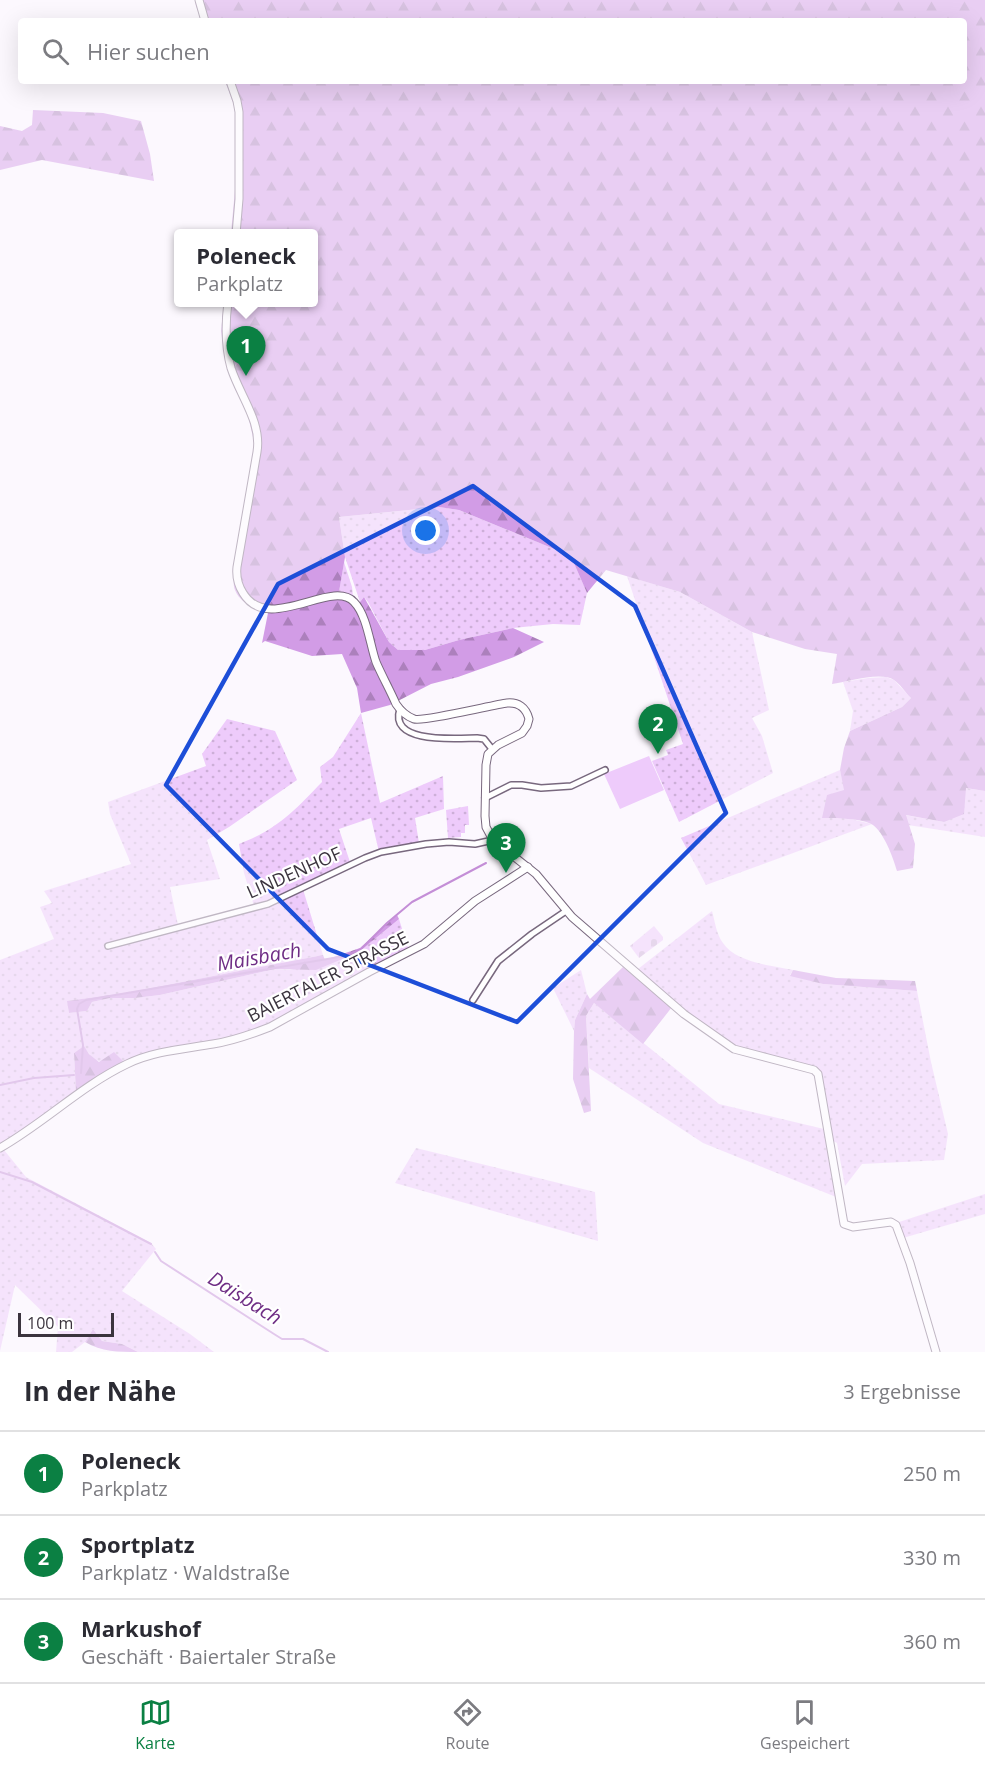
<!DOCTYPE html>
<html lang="de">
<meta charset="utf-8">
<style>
:root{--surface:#fff;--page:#f2f2f3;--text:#2b2b33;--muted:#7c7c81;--line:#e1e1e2;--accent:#0b8043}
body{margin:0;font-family:"Open Sans",sans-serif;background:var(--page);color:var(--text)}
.scale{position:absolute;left:18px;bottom:15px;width:96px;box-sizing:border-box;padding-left:6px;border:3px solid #3b343e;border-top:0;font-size:16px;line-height:21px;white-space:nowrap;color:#3b343e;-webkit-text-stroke:4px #fff;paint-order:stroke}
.you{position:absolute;left:426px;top:531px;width:21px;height:21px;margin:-15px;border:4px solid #fff;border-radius:50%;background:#1a73e8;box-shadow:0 0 0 9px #1a73e833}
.badge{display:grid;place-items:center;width:39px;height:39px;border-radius:50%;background:var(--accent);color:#fff;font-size:20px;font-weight:700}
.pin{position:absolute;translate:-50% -50px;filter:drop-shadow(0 2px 3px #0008)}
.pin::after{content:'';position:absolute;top:32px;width:21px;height:18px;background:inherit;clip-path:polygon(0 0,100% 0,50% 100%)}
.popup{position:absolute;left:174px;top:229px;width:144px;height:78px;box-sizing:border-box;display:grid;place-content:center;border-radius:6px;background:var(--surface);filter:drop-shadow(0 2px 4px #0005);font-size:20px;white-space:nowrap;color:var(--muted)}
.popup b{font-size:22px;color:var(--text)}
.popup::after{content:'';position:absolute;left:50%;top:100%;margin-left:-12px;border:12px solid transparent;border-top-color:var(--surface)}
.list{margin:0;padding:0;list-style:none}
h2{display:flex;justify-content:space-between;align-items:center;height:78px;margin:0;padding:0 24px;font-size:26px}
h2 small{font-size:20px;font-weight:400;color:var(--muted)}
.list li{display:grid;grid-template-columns:39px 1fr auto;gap:18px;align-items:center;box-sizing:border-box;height:84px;padding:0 24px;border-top:2px solid var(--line)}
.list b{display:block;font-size:22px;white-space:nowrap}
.list p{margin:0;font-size:20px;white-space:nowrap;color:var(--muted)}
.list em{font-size:20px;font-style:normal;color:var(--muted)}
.icon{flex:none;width:33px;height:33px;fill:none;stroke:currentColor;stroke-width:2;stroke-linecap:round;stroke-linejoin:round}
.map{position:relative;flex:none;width:985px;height:1352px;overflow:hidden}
.search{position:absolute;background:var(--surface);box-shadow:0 6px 24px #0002;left:18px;right:18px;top:18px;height:66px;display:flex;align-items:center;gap:15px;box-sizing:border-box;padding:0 21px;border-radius:6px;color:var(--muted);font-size:22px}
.sheet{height:330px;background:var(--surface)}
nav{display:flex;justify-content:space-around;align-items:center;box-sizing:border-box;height:84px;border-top:2px solid var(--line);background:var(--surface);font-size:16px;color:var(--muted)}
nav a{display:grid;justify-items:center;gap:3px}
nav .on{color:var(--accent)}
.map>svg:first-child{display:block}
.green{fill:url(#green-dots)}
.forest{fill:url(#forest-firs)}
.cemetery{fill:url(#cemetery-stones)}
.pitch{fill:#eecbfb}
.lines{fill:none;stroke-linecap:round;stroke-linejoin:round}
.stream{stroke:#c48ed7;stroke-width:2}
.minor-casing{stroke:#78687e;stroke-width:8}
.tertiary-casing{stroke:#78687e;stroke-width:9}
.minor{stroke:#fff;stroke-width:5}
.tertiary{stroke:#fff;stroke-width:7}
.marked{fill:none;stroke:#1d4ed8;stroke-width:4.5;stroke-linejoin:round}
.labels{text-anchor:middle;stroke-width:4.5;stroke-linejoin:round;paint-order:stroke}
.street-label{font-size:18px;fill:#3b343e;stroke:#fff}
.water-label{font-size:20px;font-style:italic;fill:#6f2e85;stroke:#fff}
</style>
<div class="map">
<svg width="985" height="1352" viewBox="0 0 985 1352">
<defs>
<pattern id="green-dots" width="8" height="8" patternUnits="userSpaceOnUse" patternTransform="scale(1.5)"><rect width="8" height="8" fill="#eecbfb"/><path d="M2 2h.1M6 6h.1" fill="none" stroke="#cdafd8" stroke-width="1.8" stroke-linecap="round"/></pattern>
<pattern id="forest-firs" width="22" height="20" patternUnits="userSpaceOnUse" patternTransform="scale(1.5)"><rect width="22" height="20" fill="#d29ce6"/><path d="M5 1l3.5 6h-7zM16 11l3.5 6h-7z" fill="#ac80bc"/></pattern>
<pattern id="cemetery-stones" width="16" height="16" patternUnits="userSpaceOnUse" patternTransform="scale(1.5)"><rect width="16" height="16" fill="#eecbfb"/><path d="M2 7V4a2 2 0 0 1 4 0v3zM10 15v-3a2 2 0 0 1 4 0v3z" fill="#cdafd8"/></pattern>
</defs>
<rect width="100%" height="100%" fill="#fcf8fe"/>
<g class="green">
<polygon points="439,507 459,510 564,553 573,561 587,593 580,625 553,624 513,628 459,640 425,650 398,650 389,642 368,602 364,597 360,602 345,557 339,517"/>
<polygon points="344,562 352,587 353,596 339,592"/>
<polygon points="627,576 680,592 752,632 769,710 752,718 762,736 773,773 679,822 652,761 668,755 666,750 683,744"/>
<polygon points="886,677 894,680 911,698 902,707 850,731 853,711 843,682 868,678"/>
<path d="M361,713L380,803L443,776L444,809L415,818L419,843L379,852L371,818L339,829L350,862L302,886L323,955L125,993L68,1001L69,1013L87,1011L92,1002L110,998H135L160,995L275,969L290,970L359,952L399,919L409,951L267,1026C242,1035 216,1039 190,1044C164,1050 128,1068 101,1062C94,1060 88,1053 84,1047L74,1053L76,1093L30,1126L0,1145V960L54,939L40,907L52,903L44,891L131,864L110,814L108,802L206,766L202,754L227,719L275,731L297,780L229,827L207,840L220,879L170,887L178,925L254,906L244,873L239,844C278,829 294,811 322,782L320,767L333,757Z"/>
<polygon points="840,770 845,791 843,817 872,824 706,885 681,838"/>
<polygon points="966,788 985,791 985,837 908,825 905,815 944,822"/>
<polygon points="468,806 469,825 465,825 465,833 461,833 461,837 448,838 446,810"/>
<path d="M712,911C715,921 716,934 723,943C735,962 772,966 793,970L790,975L823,984L917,991L931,1062L948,1134L944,1160L862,1164L845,1186L837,1143L831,1140L817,1069L732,1045L684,1010L638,969Z"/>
<polygon points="581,970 587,994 575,1020 574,1031 553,988"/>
<polygon points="594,1003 719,1104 824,1129 836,1197 703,1143 589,1068 586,1016"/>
<polygon points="416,1148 595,1192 598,1241 395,1183"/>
<polygon points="4,1150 26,1177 151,1243 156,1249 122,1291 190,1334 214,1352 138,1352 122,1344 102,1341 93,1329 85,1342 72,1352 56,1352 58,1327 15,1285 0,1351 0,1151"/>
<polygon points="985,1194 985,1214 903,1238 899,1222"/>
</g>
<g class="forest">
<path d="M195,0H985V791L966,788L964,814L944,822L906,815L915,844L913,868L897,871C893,857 884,833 873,825C863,818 833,818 822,818L827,795L844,790L840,770L844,748L850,731L902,707L911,698C905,692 900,684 894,680C881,671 847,682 832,684L837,654L805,649L752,632L680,592L606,570L587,593L573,561L564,553L459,510L439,507L339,517L345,557L339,592L348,601L360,602L364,597L389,642L398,650H425L459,640L513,628L544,642L514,657L458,677L431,684L390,705L361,713L357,688L342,654L312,656L265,641L262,643L268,613C255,609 240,603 235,590C233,586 234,579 234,575L255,446L246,407L236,391L228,371L222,339L221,331L224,303L314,302V234L231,233L236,179L235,108L225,81H964V21H202L196,6Z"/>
<polygon points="33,110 103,113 141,121 150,154 154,181 42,160 0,170 0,126 22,131 32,125"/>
<polygon points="397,915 399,919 359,952 316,970 275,969 160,995 135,998 110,998 92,1002 87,1011 69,1013 67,1001 125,993 323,955 325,960 360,948"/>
<polygon points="623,967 672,1007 643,1044 594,1003 586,1016 591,1111 584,1113 573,1079 574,1031 575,1020 587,994 590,999"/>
<polygon points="793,970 836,978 915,981 917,991 823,984 790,976"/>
<polygon points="84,1046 89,1054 99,1062 114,1052 124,1062 76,1093 74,1053"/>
<path d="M93,1329L102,1341L122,1344L138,1352C118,1352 102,1352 85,1342Z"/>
</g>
<polygon class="cemetery" points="654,926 663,937 663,940 639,958 630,946"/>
<polygon class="pitch" points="649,756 664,790 620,809 604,774"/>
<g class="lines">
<g class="stream">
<polyline points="81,1073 83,1045 77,1009 79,1004 86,1000 345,956 361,949 387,923 412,902 486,863"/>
<polyline points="0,1085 34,1078 74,1075"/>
<polyline points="0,1172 32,1182 151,1244"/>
<polyline points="155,1252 161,1261 274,1334 282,1339 303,1339 328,1352"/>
</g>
<defs>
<g id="minor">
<path d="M400,709C388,745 459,738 477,738L484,739L492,749"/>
<polyline points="485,798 511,785 522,785 541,788 571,786 605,770"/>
<polyline points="108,946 268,904 365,858 381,852 426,844 449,842 475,844 493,840"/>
<polyline points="473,1000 498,961 532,934 566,911"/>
</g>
<g id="tertiary">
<polyline points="199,0 205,21"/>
<polyline points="230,81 237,101 239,112 239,199 236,234"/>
<path d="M228,302C225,325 225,346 231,368C240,396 262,422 257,452L237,567C236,576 238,585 243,593C268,635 332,578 354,602C367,615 370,645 376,662C382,676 390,690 396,704C400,710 406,716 414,719C422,722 493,705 507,703C518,702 526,707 529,719L527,726L522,733L498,745L488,754L486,765L485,816L486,827L493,840L536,874L572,917L684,1014L734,1049L814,1070L818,1074L844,1224L853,1227L891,1222L896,1225L910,1263L936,1352"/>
<path d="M0,1148C44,1123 81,1086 127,1064C154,1051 184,1049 213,1044C232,1041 252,1034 270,1027L369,972L424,944L475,901L528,867"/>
</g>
</defs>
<use href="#minor" class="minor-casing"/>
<use href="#tertiary" class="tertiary-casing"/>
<use href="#minor" class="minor"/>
<use href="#tertiary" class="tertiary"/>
</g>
<path d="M0 0H985V1352H0ZM473,486L635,606L726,813L517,1022L328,949L166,785L278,584Z" fill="#fcf8fe" fill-opacity=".55" fill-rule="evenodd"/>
<path class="marked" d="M473,486L635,606L726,813L517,1022L328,949L166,785L278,584Z"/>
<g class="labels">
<g class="street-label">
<text transform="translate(294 873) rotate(-24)" y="6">LINDENHOF</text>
<text transform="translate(328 977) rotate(-27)" y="6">BAIERTALER STRASSE</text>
</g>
<g class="water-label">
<text transform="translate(259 957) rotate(-10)" y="7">Maisbach</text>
<text transform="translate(245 1298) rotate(32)" y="7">Daisbach</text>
</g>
</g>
</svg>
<div class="scale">100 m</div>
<div class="you"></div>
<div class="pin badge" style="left:246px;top:376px">1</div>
<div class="popup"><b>Poleneck</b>Parkplatz</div>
<div class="pin badge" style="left:658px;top:754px">2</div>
<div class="pin badge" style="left:506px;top:873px">3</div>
<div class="search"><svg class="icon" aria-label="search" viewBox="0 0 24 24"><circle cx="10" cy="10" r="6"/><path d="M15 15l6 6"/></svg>Hier suchen</div>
</div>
<section class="sheet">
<h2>In der Nähe<small>3 Ergebnisse</small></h2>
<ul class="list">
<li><span class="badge">1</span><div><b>Poleneck</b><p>Parkplatz</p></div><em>250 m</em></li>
<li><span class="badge">2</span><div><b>Sportplatz</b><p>Parkplatz · Waldstraße</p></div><em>330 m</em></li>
<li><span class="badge">3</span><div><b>Markushof</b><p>Geschäft · Baiertaler Straße</p></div><em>360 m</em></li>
</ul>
</section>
<nav>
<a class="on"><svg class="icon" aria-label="map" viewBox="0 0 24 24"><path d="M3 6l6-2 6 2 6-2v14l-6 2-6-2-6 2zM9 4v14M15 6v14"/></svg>Karte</a>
<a><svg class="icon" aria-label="directions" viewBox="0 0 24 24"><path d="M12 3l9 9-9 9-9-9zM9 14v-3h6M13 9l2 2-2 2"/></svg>Route</a>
<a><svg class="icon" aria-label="saved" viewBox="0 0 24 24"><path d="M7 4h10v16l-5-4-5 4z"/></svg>Gespeichert</a>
</nav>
